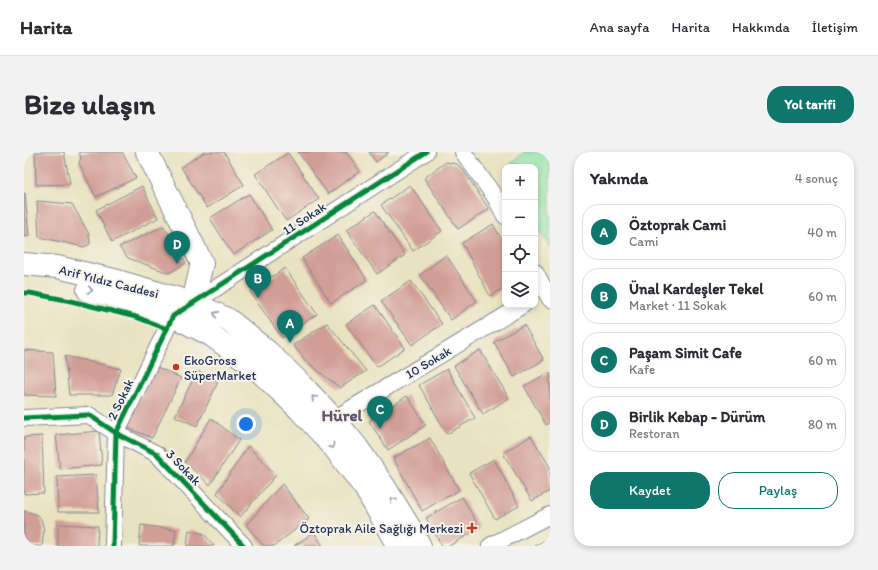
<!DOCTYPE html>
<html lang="tr">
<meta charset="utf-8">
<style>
:root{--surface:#fff;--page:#f2f2f3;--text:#2b2b33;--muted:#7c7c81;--line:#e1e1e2;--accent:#0f766e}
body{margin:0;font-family:Itim,sans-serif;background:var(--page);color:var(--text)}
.controls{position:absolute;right:12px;top:12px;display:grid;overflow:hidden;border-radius:8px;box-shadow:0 2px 6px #0003}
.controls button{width:36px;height:36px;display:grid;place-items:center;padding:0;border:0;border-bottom:1px solid var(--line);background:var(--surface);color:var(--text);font:20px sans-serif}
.you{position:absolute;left:222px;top:272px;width:14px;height:14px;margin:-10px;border:3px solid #fff;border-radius:50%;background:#1a73e8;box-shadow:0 0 0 6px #1a73e833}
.badge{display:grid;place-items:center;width:26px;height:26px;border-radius:50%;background:var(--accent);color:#fff;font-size:13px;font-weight:700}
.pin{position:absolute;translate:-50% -33px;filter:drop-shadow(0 1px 2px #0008)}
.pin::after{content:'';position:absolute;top:21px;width:14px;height:12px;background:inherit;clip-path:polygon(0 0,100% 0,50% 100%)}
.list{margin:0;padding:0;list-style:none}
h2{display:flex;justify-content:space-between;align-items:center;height:52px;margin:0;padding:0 16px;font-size:17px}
h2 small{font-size:13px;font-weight:400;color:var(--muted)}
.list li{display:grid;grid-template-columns:26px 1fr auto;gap:12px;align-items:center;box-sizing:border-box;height:56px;margin:0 8px 8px;padding:0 8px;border:1px solid var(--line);border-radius:16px}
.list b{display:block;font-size:15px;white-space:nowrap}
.list p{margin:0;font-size:13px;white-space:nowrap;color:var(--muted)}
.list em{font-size:13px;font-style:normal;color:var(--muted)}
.actions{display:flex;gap:8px;padding:12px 16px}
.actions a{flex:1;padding:9px 0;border:1px solid var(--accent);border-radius:16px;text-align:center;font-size:14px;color:var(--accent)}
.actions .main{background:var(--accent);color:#fff}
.icon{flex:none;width:22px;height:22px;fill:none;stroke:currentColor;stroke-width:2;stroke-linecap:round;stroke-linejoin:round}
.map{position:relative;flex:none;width:526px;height:394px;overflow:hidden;border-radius:16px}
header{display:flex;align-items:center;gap:24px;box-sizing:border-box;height:56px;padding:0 20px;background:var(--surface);border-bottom:1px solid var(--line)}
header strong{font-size:19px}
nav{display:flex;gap:22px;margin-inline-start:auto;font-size:14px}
.intro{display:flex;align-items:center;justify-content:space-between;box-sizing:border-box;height:96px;padding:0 24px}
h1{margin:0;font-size:28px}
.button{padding:10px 18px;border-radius:16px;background:var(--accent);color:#fff;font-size:14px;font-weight:700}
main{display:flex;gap:24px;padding:0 24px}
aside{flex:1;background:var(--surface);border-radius:16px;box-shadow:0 2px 6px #0003}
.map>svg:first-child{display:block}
.green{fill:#89e1a5;stroke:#528882}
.building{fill:#d19e96}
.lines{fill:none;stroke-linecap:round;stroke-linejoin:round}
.street-casing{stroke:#82888f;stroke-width:18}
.secondary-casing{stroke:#82888f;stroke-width:24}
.street{stroke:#fff;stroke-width:16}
.secondary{stroke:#fff;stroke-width:22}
.cycleway-casing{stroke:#f7f3e8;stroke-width:8}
.cycleway{stroke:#00873e;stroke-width:5}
.oneway{stroke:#8d97ae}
.poi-dot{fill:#c8321e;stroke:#f7f3e8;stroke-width:1.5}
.labels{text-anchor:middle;stroke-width:4;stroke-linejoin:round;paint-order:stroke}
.street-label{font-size:13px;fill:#1b2f5e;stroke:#f7f3e8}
.poi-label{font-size:13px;fill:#1b2f5e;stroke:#f7f3e8;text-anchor:start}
.district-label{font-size:17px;font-weight:bold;fill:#5b5672;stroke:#f7f3e8}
</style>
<header>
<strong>Harita</strong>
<nav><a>Ana sayfa</a><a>Harita</a><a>Hakkında</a><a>İletişim</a></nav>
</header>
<div class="intro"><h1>Bize ulaşın</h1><a class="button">Yol tarifi</a></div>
<main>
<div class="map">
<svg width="526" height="394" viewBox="0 0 526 394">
<rect width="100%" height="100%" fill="#f7f3e8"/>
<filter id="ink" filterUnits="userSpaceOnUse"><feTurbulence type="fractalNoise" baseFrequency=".025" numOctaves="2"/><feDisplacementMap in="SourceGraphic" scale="8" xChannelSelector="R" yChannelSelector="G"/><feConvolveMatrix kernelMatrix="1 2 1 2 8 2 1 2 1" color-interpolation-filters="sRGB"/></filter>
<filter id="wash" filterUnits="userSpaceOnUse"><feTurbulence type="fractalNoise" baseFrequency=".012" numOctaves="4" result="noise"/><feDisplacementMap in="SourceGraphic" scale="16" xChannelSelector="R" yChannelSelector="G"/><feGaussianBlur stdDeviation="0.9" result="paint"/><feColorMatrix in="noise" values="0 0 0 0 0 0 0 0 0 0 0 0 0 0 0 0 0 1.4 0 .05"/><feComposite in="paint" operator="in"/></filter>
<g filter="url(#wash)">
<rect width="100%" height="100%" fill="#e9e2c0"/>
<polygon class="green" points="500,0 526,0 526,95 511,71 511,15 484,15"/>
<g id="blocks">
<g class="building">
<polygon points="11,0 40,0 46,32 12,33"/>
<polygon points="55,0 98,0 112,26 72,45 55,11 57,6"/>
<polygon points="181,0 200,0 220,33 183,56 157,15"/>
<polygon points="274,0 322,0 336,19 304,42"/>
<polygon points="345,0 365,0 352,10"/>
<polygon points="264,1 295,47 262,69 231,22"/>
<polygon points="422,10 433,12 439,18 465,57 434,77 400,26"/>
<polygon points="386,33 418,79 389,99 357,53"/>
<polygon points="118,34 134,66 88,90 72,58"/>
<polygon points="0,41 1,41 5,84 0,85"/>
<polygon points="225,42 248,78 209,103 186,66"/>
<polygon points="13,49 48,52 65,82 66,92 60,95 15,85"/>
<polygon points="351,59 381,103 353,122 322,78"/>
<polygon points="469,72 481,93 481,135 466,144 438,91"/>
<polygon points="140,74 162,111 145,121 104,106 95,95"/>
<polygon points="314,83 343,128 307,151 278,106"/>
<polygon points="422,103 453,149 427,168 396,123"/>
<polygon points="261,116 293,162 258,186 226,140"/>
<polygon points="387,129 418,172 388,193 357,149"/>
<polygon points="351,153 381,196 353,215 322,172"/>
<polygon points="303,171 342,219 316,236 282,209 269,193"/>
<polygon points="500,173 520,208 490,225 470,190"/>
<polygon points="0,198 29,200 32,244 0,243"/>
<polygon points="456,198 485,246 459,262 430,214"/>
<polygon points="41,204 97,217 88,243 45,243"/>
<polygon points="131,214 157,226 128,286 102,275"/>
<polygon points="423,217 451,266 423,282 395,233"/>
<polygon points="173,219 194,230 173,274 151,264"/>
<polygon points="526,220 526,270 522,273 500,234"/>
<polygon points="383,244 402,273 364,298 345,269"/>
<polygon points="187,266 215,288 186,333 161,310"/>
<polygon points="75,279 78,313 36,317 32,283"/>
<polygon points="18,284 20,341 0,342 0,285"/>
<polygon points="507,284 526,315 526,339 508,349 479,301"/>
<polygon points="406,286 435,338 398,359 369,306"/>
<polygon points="224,294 252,323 216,365 193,341"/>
<polygon points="470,307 495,354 471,367 445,321"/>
<polygon points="72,323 75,360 34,360 33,325"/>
<polygon points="258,332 285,367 250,394 240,394 222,373"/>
<polygon points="438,345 456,376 425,394 418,394 402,366"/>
<polygon points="0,359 14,363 17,367 20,377 18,394 0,394"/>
<polygon points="34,372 74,374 73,394 34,394"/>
<polygon points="117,373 152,378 150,394 115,394"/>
<polygon points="165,378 180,382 190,394 163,394"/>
<polygon points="290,380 299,394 270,394"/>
<polygon points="520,389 522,394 511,394"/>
</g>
</g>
</g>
<g filter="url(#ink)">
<use href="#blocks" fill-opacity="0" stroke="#82888f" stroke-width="1"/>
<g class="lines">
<defs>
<g id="street">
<polyline points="439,0 471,45 481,64"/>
<polyline points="511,120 526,147"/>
<polyline points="0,266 65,263 92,281 133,302 220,394"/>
<polyline points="310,267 499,153"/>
<polyline points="89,394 92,281 149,164 402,0"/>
<polyline points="466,394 526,363"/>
</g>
<g id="secondary">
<polyline points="123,0 178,111 169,151"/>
<polyline points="0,112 33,115 90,128 169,151 205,168 244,200 275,230 310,267 333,295 360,334 386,376 396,394"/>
<polyline points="64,138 87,143 149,164 187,183 230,214 275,257 309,294 341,336 374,394"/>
</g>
</defs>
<use href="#street" class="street-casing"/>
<use href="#secondary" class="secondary-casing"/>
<use href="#street" class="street"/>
<use href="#secondary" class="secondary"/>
<defs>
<g id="cycleway">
<polyline points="0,141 6,141 47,149 112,165 143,177"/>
<polyline points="0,266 65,263 92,281 133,302 220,394"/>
<polyline points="89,394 92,281 149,164 402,0"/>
</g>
</defs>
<use href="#cycleway" class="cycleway-casing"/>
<use href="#cycleway" class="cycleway"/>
</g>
<defs><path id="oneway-chevron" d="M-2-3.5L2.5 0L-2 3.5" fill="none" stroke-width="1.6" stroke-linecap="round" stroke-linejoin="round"/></defs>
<g class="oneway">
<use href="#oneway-chevron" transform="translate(66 138) rotate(13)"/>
<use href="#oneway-chevron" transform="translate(192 162) rotate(-154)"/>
<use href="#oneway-chevron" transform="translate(290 246) rotate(-134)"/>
<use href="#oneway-chevron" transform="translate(308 294) rotate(50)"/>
<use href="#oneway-chevron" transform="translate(369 348) rotate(-122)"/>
</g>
</g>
<g class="poi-dot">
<circle cx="152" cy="215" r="4"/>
<path d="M446 370h4v4h4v4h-4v4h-4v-4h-4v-4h4z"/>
</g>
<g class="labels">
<g class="street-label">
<text transform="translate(280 66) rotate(-33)" y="5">11 Sokak</text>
<text transform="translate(85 129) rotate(14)" y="5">Arif Yıldız Caddesi</text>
<text transform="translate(404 210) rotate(-31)" y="5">10 Sokak</text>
<text transform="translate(96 247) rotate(-64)" y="5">2 Sokak</text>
<text transform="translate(160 315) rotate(46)" y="5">3 Sokak</text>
</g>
<g class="poi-label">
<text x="160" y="213">EkoGross<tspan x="160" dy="15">SüperMarket</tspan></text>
<text x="439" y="381" text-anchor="end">Öztoprak Aile Sağlığı Merkezi</text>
</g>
<g class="district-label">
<text x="318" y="269">Hürel</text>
</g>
</g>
</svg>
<div class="controls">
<button>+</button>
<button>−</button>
<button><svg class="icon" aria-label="locate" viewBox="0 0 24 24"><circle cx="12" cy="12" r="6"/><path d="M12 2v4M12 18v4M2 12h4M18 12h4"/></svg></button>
<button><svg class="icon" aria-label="layers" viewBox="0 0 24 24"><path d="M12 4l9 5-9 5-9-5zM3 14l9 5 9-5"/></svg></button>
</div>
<div class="you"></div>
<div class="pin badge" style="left:266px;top:191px">A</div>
<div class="pin badge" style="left:234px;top:146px">B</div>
<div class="pin badge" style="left:356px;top:277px">C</div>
<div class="pin badge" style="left:153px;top:112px">D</div>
</div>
<aside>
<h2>Yakında<small>4 sonuç</small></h2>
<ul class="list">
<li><span class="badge">A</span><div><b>Öztoprak Cami</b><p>Cami</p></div><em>40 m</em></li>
<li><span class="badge">B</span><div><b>Ünal Kardeşler Tekel</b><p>Market · 11 Sokak</p></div><em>60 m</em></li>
<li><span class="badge">C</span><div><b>Paşam Simit Cafe</b><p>Kafe</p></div><em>60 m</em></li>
<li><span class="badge">D</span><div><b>Birlik Kebap - Dürüm</b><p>Restoran</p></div><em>80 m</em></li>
</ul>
<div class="actions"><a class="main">Kaydet</a><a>Paylaş</a></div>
</aside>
</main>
